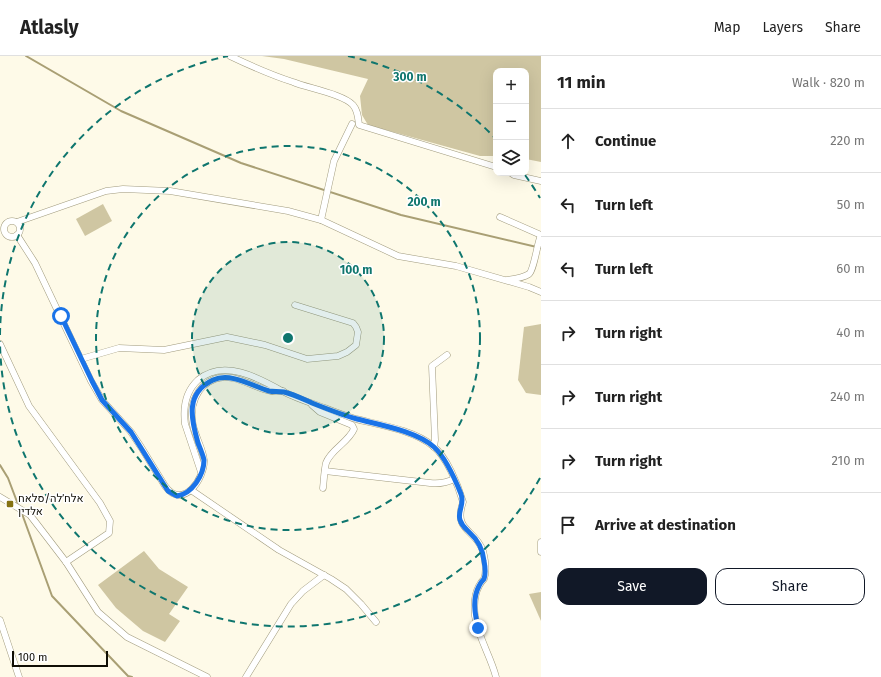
<!DOCTYPE html>
<meta charset="utf-8">
<style>
:root{--surface:#fff;--page:#f6f6f6;--text:#222;--muted:#767676;--line:#e0e0e0;--accent:#111827}
body{margin:0;font-family:"Fira Sans",Heebo,sans-serif;background:var(--page);color:var(--text)}
.controls{position:absolute;right:12px;top:12px;display:grid;overflow:hidden;border-radius:8px;box-shadow:0 4px 16px #0002}
.controls button{width:36px;height:36px;display:grid;place-items:center;padding:0;border:0;border-bottom:1px solid var(--line);background:var(--surface);color:var(--text);font:20px sans-serif}
.scale{position:absolute;left:12px;bottom:10px;width:96px;box-sizing:border-box;padding-left:4px;border:2px solid #100e05;border-top:0;font-size:11px;line-height:14px;white-space:nowrap;color:#100e05;-webkit-text-stroke:3px #fff;paint-order:stroke}
.stop{position:absolute;width:12px;height:12px;margin:-9px;border:3px solid #1a73e8;border-radius:50%;background:#fff}
.stop.end{background:#1a73e8;border-color:#fff;box-shadow:0 1px 4px #0008}
.list{margin:0;padding:0;list-style:none}
h2{display:flex;justify-content:space-between;align-items:center;height:52px;margin:0;padding:0 16px;font-size:17px}
h2 small{font-size:13px;font-weight:400;color:var(--muted)}
.list li{display:grid;grid-template-columns:26px 1fr auto;gap:12px;align-items:center;box-sizing:border-box;height:64px;padding:0 16px;border-top:1px solid var(--line)}
.list b{display:block;font-size:15px;white-space:nowrap}
.list em{font-size:13px;font-style:normal;color:var(--muted)}
.actions{display:flex;gap:8px;padding:12px 16px}
.actions a{flex:1;padding:9px 0;border:1px solid var(--accent);border-radius:12px;text-align:center;font-size:14px;color:var(--accent)}
.actions .main{background:var(--accent);color:#fff}
.icon{flex:none;width:22px;height:22px;fill:none;stroke:currentColor;stroke-width:2;stroke-linecap:round;stroke-linejoin:round}
.map{position:relative;flex:none;width:541px;height:621px;overflow:hidden}
header{display:flex;align-items:center;gap:24px;box-sizing:border-box;height:56px;padding:0 20px;background:var(--surface);border-bottom:1px solid var(--line)}
header strong{font-size:19px}
nav{display:flex;gap:22px;margin-inline-start:auto;font-size:14px}
main{display:flex}
aside{flex:1;background:var(--surface)}
.map>svg:first-child{display:block}
.green{fill:#cfc6a2}
.lines{fill:none;stroke-linecap:round;stroke-linejoin:round}
.stream{stroke:#a99f74;stroke-width:2}
.minor-casing{stroke:#a19b7e;stroke-width:7}
.minor{stroke:#fff;stroke-width:6}
.route{stroke:#1a73e8;stroke-width:5}
.ring{fill:none;stroke:#0f766e;stroke-width:2;stroke-dasharray:7 5}
.poi-dot{fill:#857212;stroke:#fff;stroke-width:1.5}
.labels{text-anchor:middle;stroke-width:3;stroke-linejoin:round;paint-order:stroke}
.poi-label{font-size:11px;fill:#100e05;stroke:#fff;text-anchor:start}
.centre{fill:#0f766e;stroke:#fff;stroke-width:2}
.ring-label{font-size:12px;text-anchor:middle;font-weight:bold;fill:#0f766e;stroke:#fff;stroke-width:3;stroke-linejoin:round;paint-order:stroke}
</style>
<header>
<strong>Atlasly</strong>
<nav><a>Map</a><a>Layers</a><a>Share</a></nav>
</header>
<main>
<div class="map">
<svg width="541" height="621" viewBox="0 0 541 621">
<rect width="100%" height="100%" fill="#fefae8"/>
<g class="green">
<polygon points="262,0 541,0 541,106 526,103 526,15 496,15 496,100 480,100 368,69 362,59 360,40 368,23 284,3"/>
<polygon points="103,148 112,165 85,180 76,163"/>
<polygon points="541,268 541,339 526,337 518,324 524,271"/>
<polygon points="144,495 159,513 188,531 169,558 180,565 165,586 143,575 116,552 98,529"/>
<polygon points="541,536 541,565 529,538"/>
</g>
<g class="lines">
<g class="stream">
<polyline points="26,0 121,55 241,107 401,159 541,192"/>
<polyline points="0,409 8,422 19,451"/>
<polyline points="21,455 52,540 128,620 132,621"/>
</g>
<defs>
<g id="minor">
<path d="M230,0C251,10 271,19 293,26C307,32 343,38 353,49C358,55 358,61 359,69L496,111"/>
<polyline points="511,117 514,119 541,125"/>
<polyline points="500,161 541,179"/>
<polyline points="321,164 334,105 352,68"/>
<circle cx="12" cy="173" r="8"/>
<polyline points="17,166 106,135 123,133 170,135 288,155 321,164 398,200 456,210 529,231 541,236"/>
<path d="M17,179L35,207L91,325L102,344L131,376L141,391L165,430C183,455 205,422 204,404C203,393 195,380 193,369C189,350 196,330 215,323C234,316 253,332 271,335C275,336 279,335 283,335"/>
<path d="M507,224C514,223 523,222 529,218C534,214 537,188 541,179"/>
<polyline points="0,288 29,350 100,447 110,465 109,477 66,506"/>
<polyline points="81,303 119,292 164,294 227,281 265,289 307,303 338,300 347,296 356,289 358,276 356,271 353,267 295,249"/>
<path d="M312,349L320,356L352,369L354,373C348,387 331,393 326,407C324,415 324,424 323,432"/>
<polyline points="434,391 435,384 432,310 447,299"/>
<path d="M325,415L430,427C439,428 446,427 454,423"/>
<path d="M201,416L185,368C183,352 185,336 198,324C223,302 259,322 282,335C295,342 311,347 325,352C335,356 346,360 356,363C380,369 414,374 433,390C447,401 458,429 463,446C453,476 475,472 483,495C485,503 487,515 484,523C482,525 480,528 479,530C474,539 474,551 475,560C478,581 491,601 496,621"/>
<polyline points="191,434 279,494 331,523 346,533 361,548 376,566"/>
<polyline points="0,441 30,459 66,506 98,556 127,581 207,621"/>
<polyline points="541,486 541,496"/>
<polyline points="0,564 19,621"/>
<polyline points="246,621 291,548 303,535 324,519"/>
</g>
</defs>
<use href="#minor" class="minor-casing"/>
<use href="#minor" class="minor"/>
</g>
<g class="lines">
<path class="route" d="M61,260L92,325L102,344L131,376L168,435L177,440C192,438 204,419 204,404C203,399 200,392 198,387C191,363 185,337 213,324C231,316 252,330 269,335C273,336 279,335 284,336C293,338 303,343 312,347C327,353 342,359 357,363C380,369 416,375 434,391C446,402 455,423 461,438C465,449 457,455 460,464C462,470 465,472 469,476C478,484 483,493 484,505C485,510 486,517 484,523C482,525 480,527 479,530C472,543 475,558 478,572"/>
</g>
<circle cx="288" cy="282" r="96" fill="#0f766e" fill-opacity=".12"/>
<g class="ring">
<circle cx="288" cy="282" r="96"/>
<circle cx="288" cy="282" r="192"/>
<path d="M540 422A288 288 0 0 1 0 285M0 279A288 288 0 0 1 228 0M348 0A288 288 0 0 1 495 82M525 119A288 288 0 0 1 540 142"/>
</g>
<rect class="poi-dot" x="6" y="444" width="8" height="8" rx="2"/>
<g class="labels">
<g class="poi-label">
<text x="18" y="446">אלח׳לה/סלאח<tspan x="18" dy="13">אלדין</tspan></text>
</g>
</g>
<circle cx="288" cy="282" r="6" class="centre"/>
<g class="ring-label">
<text x="410" y="25">300 m</text>
<text x="424" y="150">200 m</text>
<text x="356" y="218">100 m</text>
</g>
</svg>
<div class="controls">
<button>+</button>
<button>−</button>
<button><svg class="icon" aria-label="layers" viewBox="0 0 24 24"><path d="M12 4l9 5-9 5-9-5zM3 14l9 5 9-5"/></svg></button>
</div>
<div class="scale">100 m</div>
<div class="stop" style="left:61px;top:260px"></div>
<div class="stop end" style="left:478px;top:572px"></div>
</div>
<aside>
<h2>11 min<small>Walk · 820 m</small></h2>
<ul class="list">
<li><svg class="icon" aria-label="ahead" viewBox="0 0 24 24"><path d="M12 20V5M6 11l6-6 6 6"/></svg><div><b>Continue</b></div><em>220 m</em></li>
<li><svg class="icon" aria-label="left" viewBox="0 0 24 24"><path d="M17 20v-9H6M10 6l-5 5 5 5"/></svg><div><b>Turn left</b></div><em>50 m</em></li>
<li><svg class="icon" aria-label="left" viewBox="0 0 24 24"><path d="M17 20v-9H6M10 6l-5 5 5 5"/></svg><div><b>Turn left</b></div><em>60 m</em></li>
<li><svg class="icon" aria-label="right" viewBox="0 0 24 24"><path d="M7 20v-9h11M14 6l5 5-5 5"/></svg><div><b>Turn right</b></div><em>40 m</em></li>
<li><svg class="icon" aria-label="right" viewBox="0 0 24 24"><path d="M7 20v-9h11M14 6l5 5-5 5"/></svg><div><b>Turn right</b></div><em>240 m</em></li>
<li><svg class="icon" aria-label="right" viewBox="0 0 24 24"><path d="M7 20v-9h11M14 6l5 5-5 5"/></svg><div><b>Turn right</b></div><em>210 m</em></li>
<li><svg class="icon" aria-label="arrive" viewBox="0 0 24 24"><path d="M6 21V4h12l-3 4 3 4H6"/></svg><div><b>Arrive at destination</b></div></li>
</ul>
<div class="actions"><a class="main">Save</a><a>Share</a></div>
</aside>
</main>
